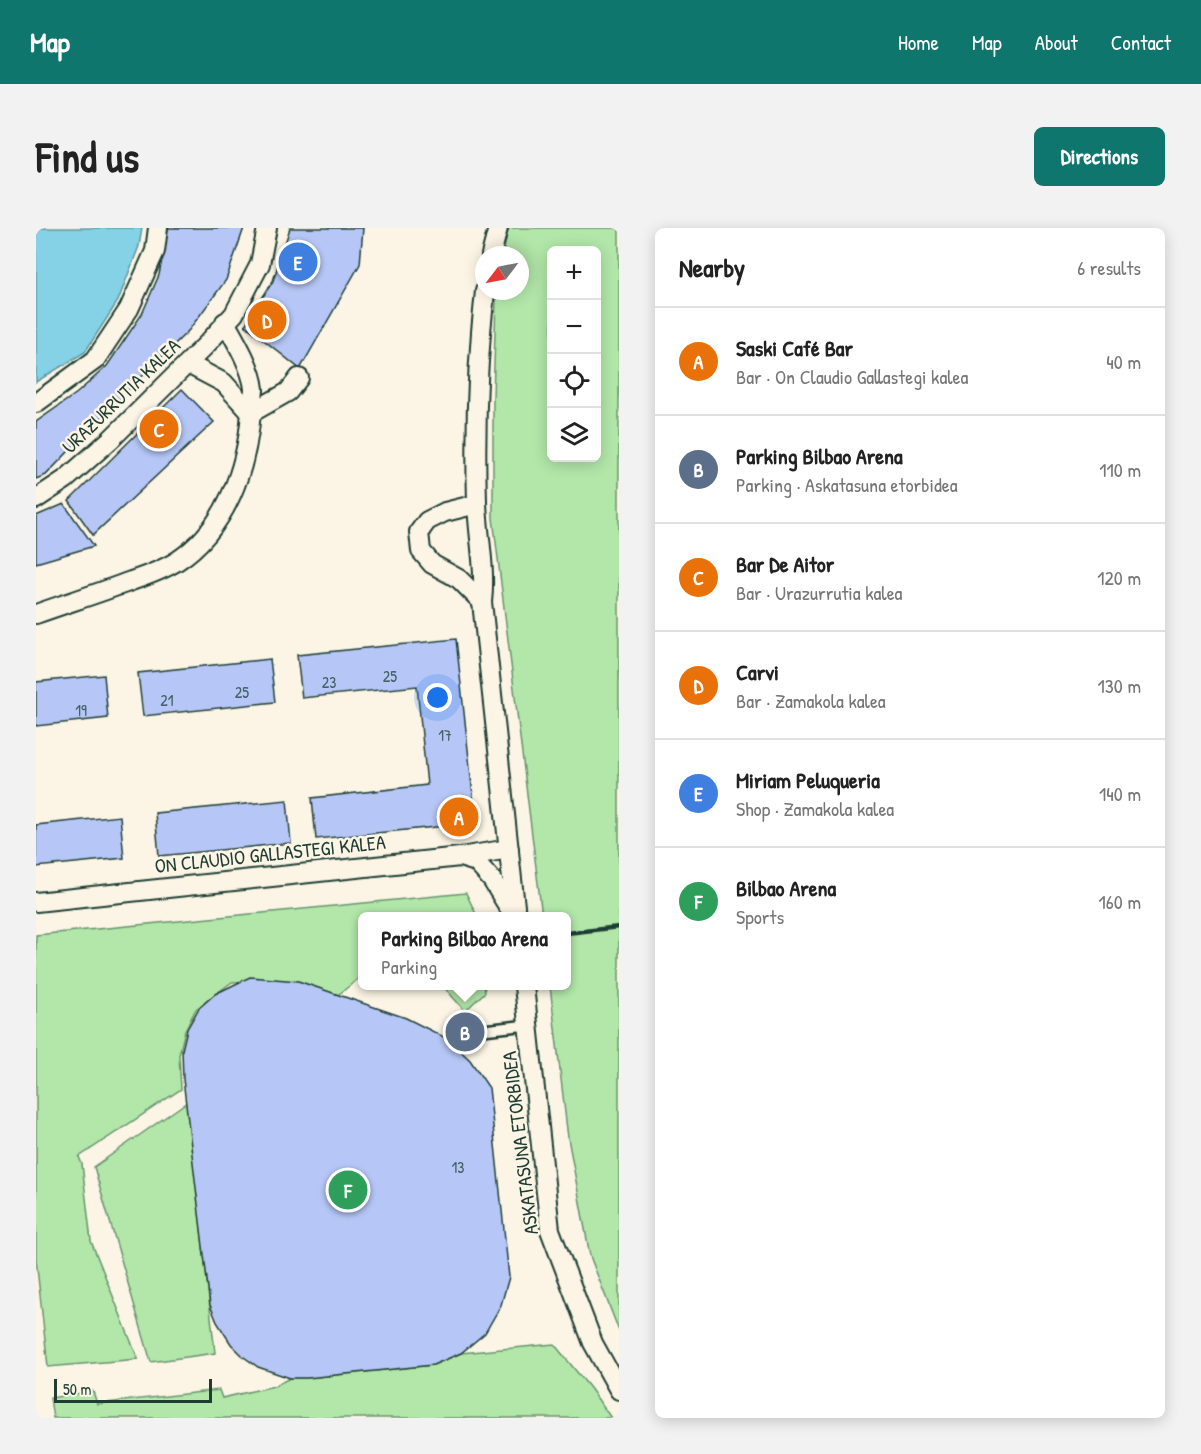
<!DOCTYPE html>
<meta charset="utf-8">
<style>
:root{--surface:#fff;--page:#f2f2f2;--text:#222;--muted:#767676;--line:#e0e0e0;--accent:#0f766e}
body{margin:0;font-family:"Patrick Hand",sans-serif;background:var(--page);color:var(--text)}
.controls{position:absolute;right:18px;top:18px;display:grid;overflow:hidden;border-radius:9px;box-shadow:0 3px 15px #0003}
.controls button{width:54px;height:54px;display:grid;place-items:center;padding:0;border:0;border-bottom:2px solid var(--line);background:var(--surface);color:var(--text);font:30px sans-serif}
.compass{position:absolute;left:439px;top:18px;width:54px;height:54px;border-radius:50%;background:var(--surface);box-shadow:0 3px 15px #0003;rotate:238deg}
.scale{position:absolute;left:18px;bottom:15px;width:158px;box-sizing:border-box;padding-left:6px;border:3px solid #1f3d34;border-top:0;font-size:16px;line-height:21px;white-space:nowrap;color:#1f3d34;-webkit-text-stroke:4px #fcf5e5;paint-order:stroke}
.you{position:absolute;left:402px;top:470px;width:21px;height:21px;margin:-15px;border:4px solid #fff;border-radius:50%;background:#1a73e8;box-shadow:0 0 0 9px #1a73e833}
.badge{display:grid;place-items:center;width:39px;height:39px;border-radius:50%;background:var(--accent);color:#fff;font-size:20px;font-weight:700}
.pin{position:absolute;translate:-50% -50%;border:3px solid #fff;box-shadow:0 2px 6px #0006}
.popup{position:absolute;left:322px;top:684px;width:213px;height:78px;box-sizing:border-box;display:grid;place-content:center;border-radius:9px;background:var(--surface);filter:drop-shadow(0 2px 4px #0005);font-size:20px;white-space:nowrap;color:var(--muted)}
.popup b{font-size:22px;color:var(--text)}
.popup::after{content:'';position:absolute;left:50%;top:100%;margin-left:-12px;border:12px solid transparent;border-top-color:var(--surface)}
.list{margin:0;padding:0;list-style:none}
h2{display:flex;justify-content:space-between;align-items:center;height:78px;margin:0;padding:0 24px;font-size:26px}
h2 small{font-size:20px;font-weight:400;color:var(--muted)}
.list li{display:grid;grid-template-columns:39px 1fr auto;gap:18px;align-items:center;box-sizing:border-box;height:108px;padding:0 24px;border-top:2px solid var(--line)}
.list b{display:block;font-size:22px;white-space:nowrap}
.list p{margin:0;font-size:20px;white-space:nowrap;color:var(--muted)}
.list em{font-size:20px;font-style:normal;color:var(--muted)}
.icon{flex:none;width:33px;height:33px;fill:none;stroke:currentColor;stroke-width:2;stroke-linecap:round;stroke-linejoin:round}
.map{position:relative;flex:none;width:583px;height:1190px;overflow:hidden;border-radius:9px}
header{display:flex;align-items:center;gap:36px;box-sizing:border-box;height:84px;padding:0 30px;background:var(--accent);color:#fff}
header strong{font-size:28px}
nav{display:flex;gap:33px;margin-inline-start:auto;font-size:21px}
.intro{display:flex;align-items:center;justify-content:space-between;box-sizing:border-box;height:144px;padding:0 36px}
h1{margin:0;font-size:42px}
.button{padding:15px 27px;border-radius:9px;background:var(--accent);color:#fff;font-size:21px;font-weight:700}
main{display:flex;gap:36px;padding:0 36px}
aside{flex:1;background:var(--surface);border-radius:9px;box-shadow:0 3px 15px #0003}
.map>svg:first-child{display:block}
.green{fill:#b2e7a9;stroke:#68926e;stroke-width:1.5;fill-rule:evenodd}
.water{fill:#85d1e5;stroke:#5c969e;stroke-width:1.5}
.building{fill:#b6c7f7;stroke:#1f3d34;stroke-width:1.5}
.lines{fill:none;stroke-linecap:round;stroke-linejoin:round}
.service-casing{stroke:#1f3d34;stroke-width:14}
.minor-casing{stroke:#1f3d34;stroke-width:22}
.service{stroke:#fcf5e5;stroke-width:9}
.minor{stroke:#fcf5e5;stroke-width:18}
.rail{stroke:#1f3d34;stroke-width:4.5}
.labels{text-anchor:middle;stroke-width:5;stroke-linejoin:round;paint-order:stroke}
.number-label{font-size:16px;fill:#456065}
.street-label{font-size:20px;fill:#1f3d34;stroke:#fcf5e5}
</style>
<header>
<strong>Map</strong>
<nav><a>Home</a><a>Map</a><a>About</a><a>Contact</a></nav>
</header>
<div class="intro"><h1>Find us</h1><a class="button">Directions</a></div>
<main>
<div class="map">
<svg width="583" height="1190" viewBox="0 0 583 1190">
<rect width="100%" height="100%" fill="#fcf5e5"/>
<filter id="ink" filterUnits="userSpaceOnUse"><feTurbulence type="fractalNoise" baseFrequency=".0167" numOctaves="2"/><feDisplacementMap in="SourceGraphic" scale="12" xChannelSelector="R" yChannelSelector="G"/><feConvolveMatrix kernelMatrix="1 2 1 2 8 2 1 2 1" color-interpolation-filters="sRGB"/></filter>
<g filter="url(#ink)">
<g class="green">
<path d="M472,0H583V1103L554,1028L532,910L514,758H531V688H506L457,290V170L460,72L461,63H484V27H467ZM516,22H560V230H516Z"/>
<polygon points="430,665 441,688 327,688 327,747 302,767 262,753 235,752 196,754 160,781 149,802 143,827 145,861 43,929 46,936 55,1013 102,1131 12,1139 0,1031 0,707"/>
<polygon points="407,758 448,758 449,764 429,783"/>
<polygon points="151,874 179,1125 115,1134 58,939"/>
<polygon points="518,1116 554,1160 575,1190 17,1190 14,1170 57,1163 61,1176 183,1162 186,1170 238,1158 254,1150 271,1150 397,1137 425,1125"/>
</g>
<polygon class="water" points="0,0 106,0 103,18 82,73 49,124 0,154"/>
<g class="building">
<polygon points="132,0 208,0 190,52 153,102 71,183 10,247 0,251 0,194 41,165 71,138 106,86 123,47"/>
<polygon points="254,0 327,0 324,36 264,141 209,97 237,53"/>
<polygon points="146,161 178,194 57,307 33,273"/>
<polygon points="28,276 58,318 0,335 0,288"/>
<polygon points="420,411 440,595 280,611 276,570 391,557 381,458 266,470 261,427"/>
<polygon points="234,431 239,474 107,488 102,445"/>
<polygon points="68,447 72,490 0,498 0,454"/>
<polygon points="251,572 255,615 123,628 119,585"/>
<polygon points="84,588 88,630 0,639 0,597"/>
<polygon points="214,749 262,753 370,790 412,811 434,832 453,860 473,1049 465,1077 449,1105 425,1125 397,1137 271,1150 254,1150 222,1139 208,1129 195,1116 181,1094 174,1077 147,851 146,822 151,801 163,780 179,766"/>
</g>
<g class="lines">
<defs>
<polyline id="service" points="429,804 492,797"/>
<g id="minor">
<polyline points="455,27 462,0"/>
<path d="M449,63C441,133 439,204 441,274C442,308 450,340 446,374L480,688"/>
<polyline points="152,136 188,155 215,185"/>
<polyline points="0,175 59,132 93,81 119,23 122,0"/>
<polyline points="215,185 252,164 263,150"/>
<polyline points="0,271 30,251 74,212 170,117 198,86 224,36 231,0"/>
<polyline points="441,276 409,284 391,293 383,304 385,323 396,336 423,351 446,374"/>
<path d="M0,386C31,375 63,365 95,353C110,348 127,342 141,333C190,301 211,240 215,184C215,177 218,168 218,161C216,140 200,113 189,94"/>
<polyline points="424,629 440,634 456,652 478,688"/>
<polyline points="0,674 424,629 473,621"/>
<polyline points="488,758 514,1002 557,1115 583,1162"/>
</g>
</defs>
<use href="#service" class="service-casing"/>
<use href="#minor" class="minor-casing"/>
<use href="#service" class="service"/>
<use href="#minor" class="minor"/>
<polyline class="rail" points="531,705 583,699"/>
</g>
</g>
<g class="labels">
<g class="number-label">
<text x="354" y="454">25</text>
<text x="293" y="460">23</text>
<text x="206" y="470">25</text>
<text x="131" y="478">21</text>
<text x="45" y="488">19</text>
<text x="409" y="513">17</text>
<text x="422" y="945">13</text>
</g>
<g class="street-label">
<text transform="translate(85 168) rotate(-44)" y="7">URAZURRUTIA KALEA</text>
<text transform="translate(234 626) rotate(-6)" y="7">ON CLAUDIO GALLASTEGI KALEA</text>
<text transform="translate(484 915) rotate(-97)" y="7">ASKATASUNA ETORBIDEA</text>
</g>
</g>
</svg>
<div class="controls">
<button>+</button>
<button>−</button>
<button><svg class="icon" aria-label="locate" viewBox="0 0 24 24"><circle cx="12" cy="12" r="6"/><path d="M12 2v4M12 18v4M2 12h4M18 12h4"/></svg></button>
<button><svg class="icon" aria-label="layers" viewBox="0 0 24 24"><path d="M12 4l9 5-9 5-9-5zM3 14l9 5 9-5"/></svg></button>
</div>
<svg class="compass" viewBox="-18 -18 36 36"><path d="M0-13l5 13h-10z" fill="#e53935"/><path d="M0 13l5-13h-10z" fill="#767676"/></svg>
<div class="scale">50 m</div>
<div class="you"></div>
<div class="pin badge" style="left:423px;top:589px;background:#e8710a">A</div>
<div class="pin badge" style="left:429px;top:804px;background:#5c6f8a">B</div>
<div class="popup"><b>Parking Bilbao Arena</b>Parking</div>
<div class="pin badge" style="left:123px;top:201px;background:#e8710a">C</div>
<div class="pin badge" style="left:231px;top:92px;background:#e8710a">D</div>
<div class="pin badge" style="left:262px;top:34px;background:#3f7fe0">E</div>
<div class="pin badge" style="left:312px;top:962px;background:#2e9e5b">F</div>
</div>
<aside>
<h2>Nearby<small>6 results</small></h2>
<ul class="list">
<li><span class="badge" style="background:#e8710a">A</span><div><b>Saski Café Bar</b><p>Bar · On Claudio Gallastegi kalea</p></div><em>40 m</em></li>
<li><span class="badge" style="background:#5c6f8a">B</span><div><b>Parking Bilbao Arena</b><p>Parking · Askatasuna etorbidea</p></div><em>110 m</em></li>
<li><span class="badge" style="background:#e8710a">C</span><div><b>Bar De Aitor</b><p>Bar · Urazurrutia kalea</p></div><em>120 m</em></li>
<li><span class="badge" style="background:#e8710a">D</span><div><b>Carvi</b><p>Bar · Zamakola kalea</p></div><em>130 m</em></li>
<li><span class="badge" style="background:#3f7fe0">E</span><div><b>Miriam Peluqueria</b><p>Shop · Zamakola kalea</p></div><em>140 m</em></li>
<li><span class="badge" style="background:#2e9e5b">F</span><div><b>Bilbao Arena</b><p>Sports</p></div><em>160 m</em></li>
</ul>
</aside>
</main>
